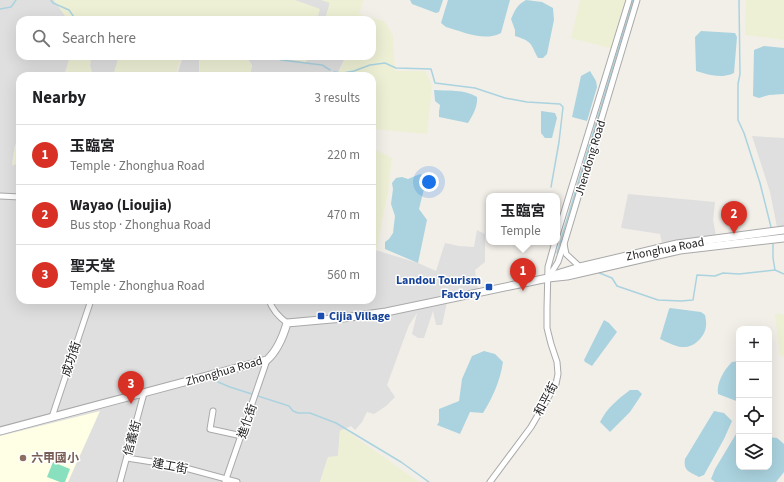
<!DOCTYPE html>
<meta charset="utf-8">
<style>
:root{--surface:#fff;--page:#f6f6f6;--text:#202124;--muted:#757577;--line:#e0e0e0;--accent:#d93025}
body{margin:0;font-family:"Source Sans 3","Noto Sans TC",sans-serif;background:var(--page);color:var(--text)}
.controls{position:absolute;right:12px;bottom:12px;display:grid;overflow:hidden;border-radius:8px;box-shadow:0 4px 16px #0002}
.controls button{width:36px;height:36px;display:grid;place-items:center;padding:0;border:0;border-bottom:1px solid var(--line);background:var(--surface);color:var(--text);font:20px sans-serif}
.you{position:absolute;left:429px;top:182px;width:14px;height:14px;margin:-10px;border:3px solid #fff;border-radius:50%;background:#1a73e8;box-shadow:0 0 0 6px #1a73e833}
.badge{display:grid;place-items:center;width:26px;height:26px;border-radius:50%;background:var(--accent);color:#fff;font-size:13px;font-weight:700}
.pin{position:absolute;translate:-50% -33px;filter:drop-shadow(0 1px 2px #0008)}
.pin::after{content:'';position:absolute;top:21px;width:14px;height:12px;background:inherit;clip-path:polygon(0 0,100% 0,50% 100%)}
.popup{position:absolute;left:486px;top:193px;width:74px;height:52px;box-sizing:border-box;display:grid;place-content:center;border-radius:8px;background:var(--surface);filter:drop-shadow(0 1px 3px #0005);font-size:13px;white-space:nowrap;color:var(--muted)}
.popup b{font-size:15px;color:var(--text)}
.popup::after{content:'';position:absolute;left:50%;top:100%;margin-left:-8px;border:8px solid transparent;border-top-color:var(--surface)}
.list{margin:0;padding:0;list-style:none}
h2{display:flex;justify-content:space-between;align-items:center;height:52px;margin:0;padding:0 16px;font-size:17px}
h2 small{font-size:13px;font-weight:400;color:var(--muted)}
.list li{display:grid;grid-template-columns:26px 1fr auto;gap:12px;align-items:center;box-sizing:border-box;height:60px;padding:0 16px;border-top:1px solid var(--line)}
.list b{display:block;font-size:15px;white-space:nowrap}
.list p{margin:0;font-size:13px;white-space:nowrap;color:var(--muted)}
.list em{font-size:13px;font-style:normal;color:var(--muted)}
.icon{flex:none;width:22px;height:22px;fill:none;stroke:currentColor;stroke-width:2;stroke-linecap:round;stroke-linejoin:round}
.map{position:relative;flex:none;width:784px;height:482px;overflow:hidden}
.search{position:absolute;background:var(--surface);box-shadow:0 4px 16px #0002;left:16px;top:16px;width:360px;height:44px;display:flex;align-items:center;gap:10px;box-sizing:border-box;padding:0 14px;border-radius:12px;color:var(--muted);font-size:15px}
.panel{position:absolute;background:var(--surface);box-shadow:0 4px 16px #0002;left:16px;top:72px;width:360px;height:232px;border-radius:12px}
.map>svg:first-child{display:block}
.residential{fill:#e0dfdf}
.education{fill:#ffffe5}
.farmland{fill:#eef0d5}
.pitch{fill:#88e0be}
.water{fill:#aad3df}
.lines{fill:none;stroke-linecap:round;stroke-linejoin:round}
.stream{stroke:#aad3df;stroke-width:1.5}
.minor-casing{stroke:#a9a9a9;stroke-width:7}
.tertiary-casing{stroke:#a9a9a9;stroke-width:9}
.minor{stroke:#fff;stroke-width:5}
.tertiary{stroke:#fff;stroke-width:7}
.transit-dot{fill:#1a4fb4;stroke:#fff;stroke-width:1.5}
.education-dot{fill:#8d6e63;stroke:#fff;stroke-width:1.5}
.labels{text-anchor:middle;stroke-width:3;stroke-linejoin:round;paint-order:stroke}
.street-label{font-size:12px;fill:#222;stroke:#fff}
.transit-label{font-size:12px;font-weight:bold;fill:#164399;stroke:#fff;text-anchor:end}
.education-label{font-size:12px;font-weight:bold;fill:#785e54;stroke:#fff;text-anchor:start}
</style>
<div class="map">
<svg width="784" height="482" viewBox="0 0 784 482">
<rect width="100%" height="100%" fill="#f2efe9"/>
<g class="residential">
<polygon points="0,0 54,0 68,20 20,20 20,56 70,56 64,76 20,76 20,141 15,145 12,164 20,160 20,300 372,300 372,249 418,263 436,271 445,243 459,246 474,247 477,230 485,234 485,262 475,270 479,296 447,302 442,325 436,325 433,311 424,338 418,338 412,334 417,313 409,325 387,385 395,397 386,406 374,414 367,412 362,422 355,430 351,426 340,431 338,457 328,457 320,482 0,482"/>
<polygon points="259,0 325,0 330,2 325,20 253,20"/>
<polygon points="91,56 119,56 113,76 93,76 90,66"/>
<polygon points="183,56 199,56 199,76 177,76"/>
<polygon points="246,56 346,56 336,76 249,76 252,65"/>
<polygon points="752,136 784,138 784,226 777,227 770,192"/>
<polygon points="628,194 715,202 713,220 716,236 662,243 660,234 621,228"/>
</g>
<polygon class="education" points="100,411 68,482 0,482 0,436"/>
<g class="farmland">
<polygon points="54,0 295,0 320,9 317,20 68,20"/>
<polygon points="321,0 364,0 359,14 384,21 393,35 395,71 425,71 430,80 432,88 427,134 372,129 372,76 337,76 347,56 372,56 372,20 325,20 330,3"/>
<polygon points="580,0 629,0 613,49 571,38"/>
<polygon points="746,0 784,0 784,40 745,35"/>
<polygon points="70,56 91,56 90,66 92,76 65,76"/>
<polygon points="119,56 181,56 175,76 144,76 114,73"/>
<polygon points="200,56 245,56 252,66 250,76 200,76"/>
<polygon points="262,56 308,56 306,62"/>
<polygon points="20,143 20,162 12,166 15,147"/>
<polygon points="372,148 392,158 388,192 376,251 372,250"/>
<polygon points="778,313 784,315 784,357 780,355 775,315"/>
<polygon points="344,429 419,482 320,482 328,457 338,456 340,431"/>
</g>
<polygon class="pitch" points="53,462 70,469 65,482 60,482 47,477"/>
<g class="water">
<polygon points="410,0 443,0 439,12 436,13 412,4"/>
<path d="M448,0H510L501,33C484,42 464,32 446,27L441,23Z"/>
<path d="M526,0L542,2L553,8L554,20L547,54L543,58H538C530,43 533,42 515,36V30L511,19C515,10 517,5 526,0Z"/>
<path d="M701,31L735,33L737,37L734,73C721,79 709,75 696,71L695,37Z"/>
<polygon points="764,46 784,48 784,94 769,95 759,98 753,96 754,50"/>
<polygon points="590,71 596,81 597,87 587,121 572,117 581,76"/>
<path d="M434,90C447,91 465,89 477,97C478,106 473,115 468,123L439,117V112L440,105L435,101Z"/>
<polygon points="541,111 555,113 557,118 552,138 545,138 541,133"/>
<polygon points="420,174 425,176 426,181 419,209 427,220 418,263 385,249 385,242 389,239 393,233 395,216 391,204 393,189 392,183 396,178 402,177 408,179"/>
<path d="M670,308L701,312L705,315C707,324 707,331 700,339C687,353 675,346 660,339L669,309Z"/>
<polygon points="604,320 609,323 617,332 592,366 585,362 584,360"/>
<path d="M484,351L495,354L503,362C500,381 493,397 483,413L470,412L460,434L437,425L439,422V409L459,401L462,379L472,356Z"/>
<path d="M739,361V402L718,394C716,383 724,370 732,362Z"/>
<path d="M630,390H638L642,394L630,412L610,432L600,422C607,408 618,399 630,390Z"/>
<path d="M714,411L724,413L732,421L724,439L704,475L699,477C690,472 683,471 685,459Z"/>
<polygon points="739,429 739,467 769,467 769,437 777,438 784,444 784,472 776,482 715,482 711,479 715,469"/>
</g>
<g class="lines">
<g class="stream">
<polyline points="51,0 53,3 69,10 76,20"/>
<polyline points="739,0 740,74 738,84 738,120 744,133 760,183 771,227"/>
<polyline points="0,9 11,7 16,0"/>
<path d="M80,20C91,17 98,17 109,20"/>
<polyline points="259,56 278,59"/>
<polyline points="281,60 322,65 330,70"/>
<polyline points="334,72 343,73 354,71 370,65 385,63 396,68 431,69 435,83 475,88 505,98 527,102 560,104 563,107 559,142 551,187"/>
<polyline points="773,244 773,258 775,270 784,274"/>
<polyline points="557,253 633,0"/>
<polyline points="597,272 612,278 617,286 658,300 681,301 693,300 697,275 715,276 723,273 739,274 775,270"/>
<polyline points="218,382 230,387 289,406 293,411 298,413 310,413 336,423 401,462 429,482"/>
</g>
<defs>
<g id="minor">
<polyline points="0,196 20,197"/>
<polyline points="557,235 629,0"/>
<polyline points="564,244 566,254 580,267"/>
<polyline points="548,278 558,262 564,244 637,0"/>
<path d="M269,300C272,309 279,317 287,323"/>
<polyline points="213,411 210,429 242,436"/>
<polyline points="52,417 91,300"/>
<polyline points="127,458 178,466 237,482"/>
<polyline points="120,482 144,393"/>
<polyline points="225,482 267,360"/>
<polyline points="490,482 531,427 556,384 558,374 557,362 551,344 547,328 547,308 548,267 555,242"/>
</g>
<g id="tertiary">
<polyline points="557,274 580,267 677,244 784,230"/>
<path d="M0,431L267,360C278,350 283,337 287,323L343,318L386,312L548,278L567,276L680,250L784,238"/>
</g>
</defs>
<use href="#minor" class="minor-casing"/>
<use href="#tertiary" class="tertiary-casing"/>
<use href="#minor" class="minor"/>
<use href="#tertiary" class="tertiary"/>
</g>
<g class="transit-dot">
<rect x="485" y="283" width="8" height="8" rx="2"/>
<rect x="317" y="312" width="8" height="8" rx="2"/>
</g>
<circle class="education-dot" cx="23" cy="458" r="4"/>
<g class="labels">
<g class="street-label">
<text transform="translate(590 158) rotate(-73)" y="4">Jhendong Road</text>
<text transform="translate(665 249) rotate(-11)" y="4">Zhonghua Road</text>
<text transform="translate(71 359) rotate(-72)" y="4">成功街</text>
<text transform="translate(224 371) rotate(-16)" y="4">Zhonghua Road</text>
<text transform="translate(546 399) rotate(-62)" y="4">和平街</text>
<text transform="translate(247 421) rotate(-71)" y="4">進化街</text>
<text transform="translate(132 438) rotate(-75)" y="4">信義街</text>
<text transform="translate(170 466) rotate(11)" y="4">建工街</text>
</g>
<g class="transit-label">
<text x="481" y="284">Landou Tourism<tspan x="481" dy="14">Factory</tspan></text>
<text x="329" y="320" text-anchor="start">Cijia Village</text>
</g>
<g class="education-label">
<text x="31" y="462">六甲國小</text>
</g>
</g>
</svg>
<div class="controls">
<button>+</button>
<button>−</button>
<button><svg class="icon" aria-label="locate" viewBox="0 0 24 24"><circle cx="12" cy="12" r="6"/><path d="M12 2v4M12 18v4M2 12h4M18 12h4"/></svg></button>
<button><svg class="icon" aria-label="layers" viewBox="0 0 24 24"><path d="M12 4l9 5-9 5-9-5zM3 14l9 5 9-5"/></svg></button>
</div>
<div class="you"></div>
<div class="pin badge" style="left:523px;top:291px">1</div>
<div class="popup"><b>玉臨宮</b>Temple</div>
<div class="pin badge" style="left:734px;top:234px">2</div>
<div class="pin badge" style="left:131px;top:404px">3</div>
<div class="search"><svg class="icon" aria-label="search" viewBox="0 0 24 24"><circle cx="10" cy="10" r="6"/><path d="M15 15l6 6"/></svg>Search here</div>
<section class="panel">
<h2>Nearby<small>3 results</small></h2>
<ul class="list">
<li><span class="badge">1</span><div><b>玉臨宮</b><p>Temple · Zhonghua Road</p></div><em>220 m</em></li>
<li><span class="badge">2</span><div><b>Wayao (Lioujia)</b><p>Bus stop · Zhonghua Road</p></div><em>470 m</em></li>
<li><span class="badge">3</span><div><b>聖天堂</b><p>Temple · Zhonghua Road</p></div><em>560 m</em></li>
</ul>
</section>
</div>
